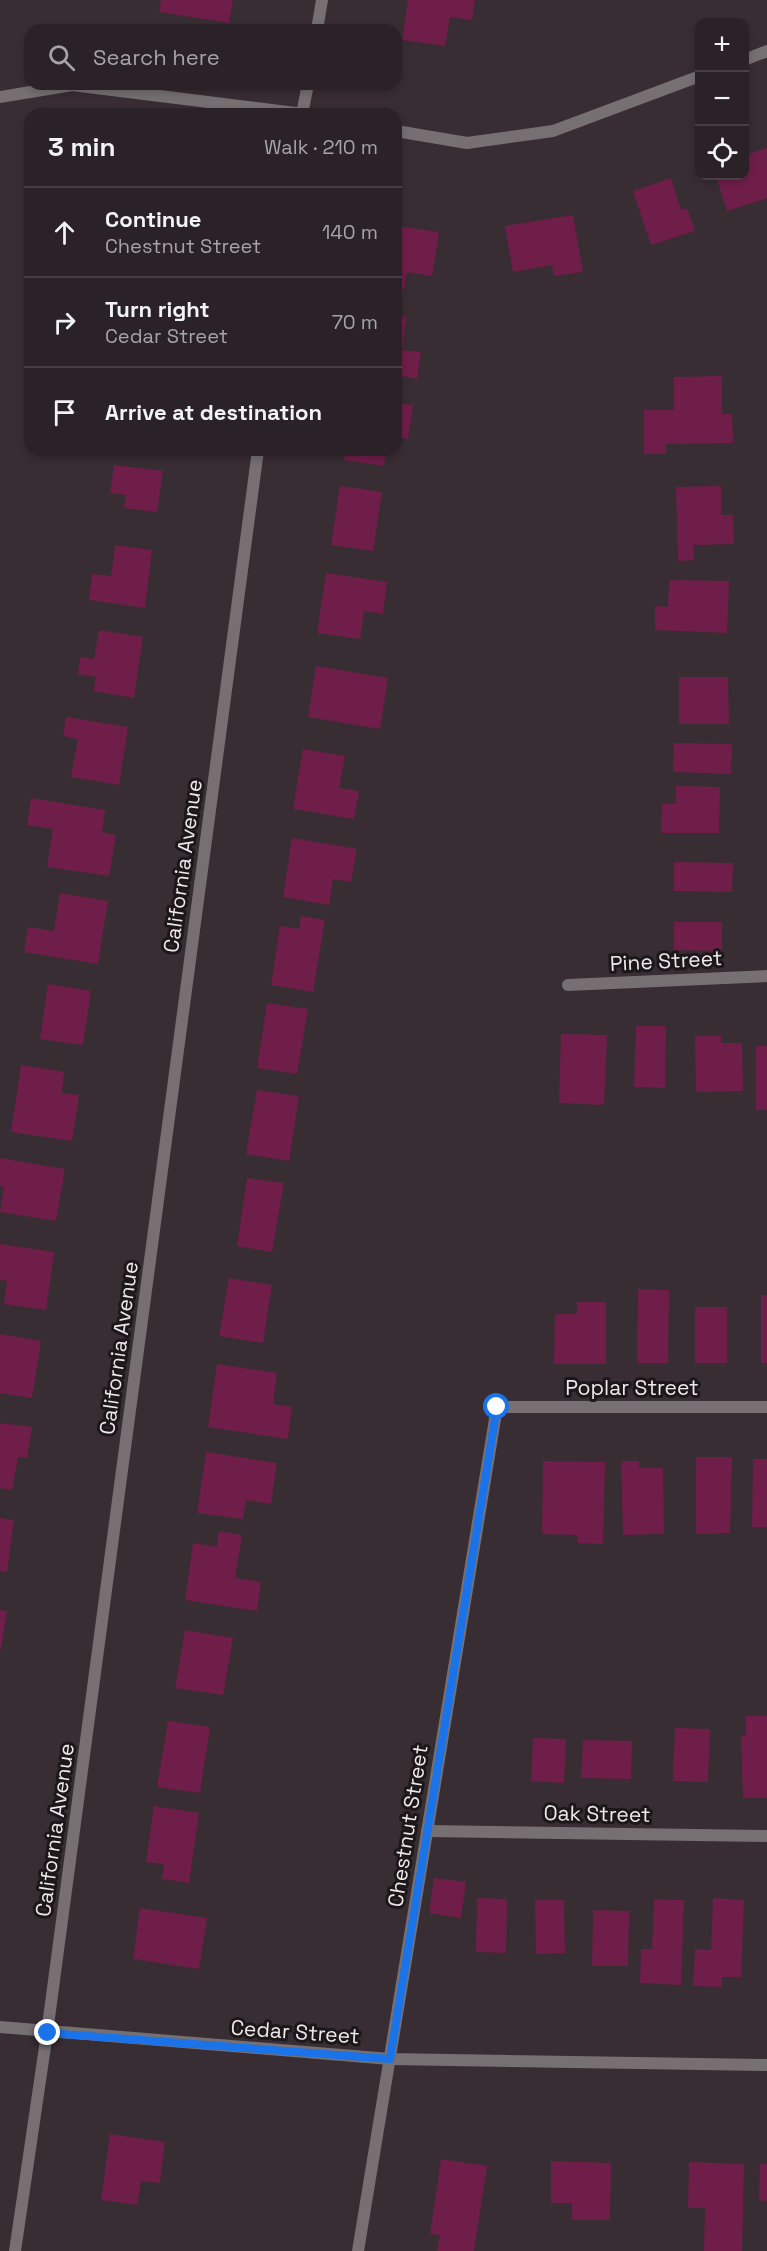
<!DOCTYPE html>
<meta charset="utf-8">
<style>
:root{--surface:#2a2226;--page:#322a2e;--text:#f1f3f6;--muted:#a5a4a7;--line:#463f43}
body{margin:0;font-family:"Space Grotesk",sans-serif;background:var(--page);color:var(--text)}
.controls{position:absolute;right:18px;top:18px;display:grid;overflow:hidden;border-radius:12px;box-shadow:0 3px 9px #0003}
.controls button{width:54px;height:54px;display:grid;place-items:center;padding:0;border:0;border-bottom:2px solid var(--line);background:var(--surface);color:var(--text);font:30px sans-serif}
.stop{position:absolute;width:18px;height:18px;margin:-14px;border:4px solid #1a73e8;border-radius:50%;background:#fff}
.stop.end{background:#1a73e8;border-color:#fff;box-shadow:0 2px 6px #0008}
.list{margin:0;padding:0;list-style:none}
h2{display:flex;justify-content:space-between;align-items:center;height:78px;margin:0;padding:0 24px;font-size:26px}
h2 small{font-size:20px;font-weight:400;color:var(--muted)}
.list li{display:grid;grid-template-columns:39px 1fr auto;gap:18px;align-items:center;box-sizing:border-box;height:90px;padding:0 24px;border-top:2px solid var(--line)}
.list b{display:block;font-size:22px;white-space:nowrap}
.list p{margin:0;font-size:20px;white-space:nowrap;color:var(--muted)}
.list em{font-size:20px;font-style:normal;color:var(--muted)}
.icon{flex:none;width:33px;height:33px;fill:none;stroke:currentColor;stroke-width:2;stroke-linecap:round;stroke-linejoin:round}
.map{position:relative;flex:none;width:767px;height:2251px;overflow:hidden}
.search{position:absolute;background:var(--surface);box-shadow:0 3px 9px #0003;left:24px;top:24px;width:378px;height:66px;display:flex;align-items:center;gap:15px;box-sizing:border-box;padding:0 21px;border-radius:18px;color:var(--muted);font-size:22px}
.panel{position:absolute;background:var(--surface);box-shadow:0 3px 9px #0003;left:24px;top:108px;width:378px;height:348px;border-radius:18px}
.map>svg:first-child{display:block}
.building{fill:#6f1e49}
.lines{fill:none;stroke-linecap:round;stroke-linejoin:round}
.street{stroke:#767072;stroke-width:12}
.route{stroke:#1a73e8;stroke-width:8}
.labels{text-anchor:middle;stroke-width:6;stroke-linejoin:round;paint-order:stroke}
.street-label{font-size:21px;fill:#efe8eb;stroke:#1c1719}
</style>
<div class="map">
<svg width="767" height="2251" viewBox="0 0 767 2251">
<rect width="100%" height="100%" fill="#382d32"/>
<g class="building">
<polygon points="161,0 233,0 229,23 159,12"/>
<polygon points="408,0 475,0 472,20 450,17 445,46 402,40"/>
<polygon points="767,148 767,198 727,211 716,176 744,176 744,155"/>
<polygon points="671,178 681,210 687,208 695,231 651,245 633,191"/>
<polygon points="573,215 583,272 554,276 552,265 513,272 505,226"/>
<polygon points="396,226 439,232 432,276 407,272 404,290 396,289"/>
<polygon points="396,315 407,317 402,350 421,352 417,379 396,375"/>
<polygon points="722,376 722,414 732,414 733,443 666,444 666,454 644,454 644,410 674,410 674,377"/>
<polygon points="396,403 413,405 408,439 396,437"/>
<polygon points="345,450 386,450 384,466 344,460"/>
<polygon points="114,465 163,471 157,512 124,508 126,495 110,493"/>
<polygon points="340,486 382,492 373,551 331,545"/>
<polygon points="721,486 721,515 733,515 734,544 693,545 694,560 678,561 676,487"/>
<polygon points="115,545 152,550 145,608 89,600 92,574 111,576"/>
<polygon points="326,573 387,582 383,614 364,611 360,639 317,633"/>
<polygon points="669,580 729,581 727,633 655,630 655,606 668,607"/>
<polygon points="99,630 143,637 134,698 93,691 96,677 78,674 80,657 94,659"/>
<polygon points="316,666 388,678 380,729 308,717"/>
<polygon points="679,677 728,677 729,724 679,724"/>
<polygon points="66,717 128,727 119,785 71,777 78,739 63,736"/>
<polygon points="674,743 732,744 731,774 673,772"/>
<polygon points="303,749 345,756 339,788 359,791 354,819 293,809"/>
<polygon points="676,786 720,787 719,833 661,833 662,804 676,804"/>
<polygon points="31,798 105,810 102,832 116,835 109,876 47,867 53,829 27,825"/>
<polygon points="292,838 357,849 351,882 333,879 329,905 283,897"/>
<polygon points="674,862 733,863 732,892 674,891"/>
<polygon points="60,893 108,901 98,964 24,952 28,927 54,931"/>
<polygon points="301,916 325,920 313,992 271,985 280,926 299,929"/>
<polygon points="674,922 722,922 722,951 674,950"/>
<polygon points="48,984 91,991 83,1045 40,1039"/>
<polygon points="267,1003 308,1009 297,1074 257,1068"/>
<polygon points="636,1026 666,1026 665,1088 634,1087"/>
<polygon points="561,1034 607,1035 604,1105 559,1103"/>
<polygon points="695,1036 721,1036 721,1043 742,1043 743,1091 696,1092"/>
<rect x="756" y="1046" width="11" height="64"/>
<polygon points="21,1065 64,1072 62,1093 79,1095 72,1141 11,1132"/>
<polygon points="257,1090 299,1096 289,1161 246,1154"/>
<polygon points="0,1158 65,1169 56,1221 0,1212 4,1187 0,1186"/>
<polygon points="247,1178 284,1183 272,1252 237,1246"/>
<polygon points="0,1244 54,1252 46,1310 4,1304 7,1281 0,1280"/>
<polygon points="229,1278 272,1285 263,1343 219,1336"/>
<polygon points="638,1289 669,1290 668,1363 637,1363"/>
<rect x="761" y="1295" width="6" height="68"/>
<polygon points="577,1302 606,1302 606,1364 554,1364 555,1314 577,1314"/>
<rect x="695" y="1307" width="32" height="56"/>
<polygon points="0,1334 41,1341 32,1398 0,1393"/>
<polygon points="217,1364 277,1373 273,1404 292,1407 288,1439 208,1427"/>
<polygon points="0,1423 32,1427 27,1458 18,1457 12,1490 0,1488"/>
<polygon points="206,1452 277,1463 271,1504 246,1500 243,1519 197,1513"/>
<polygon points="696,1457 732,1457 730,1533 696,1534"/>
<polygon points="753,1459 767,1459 767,1527 752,1527"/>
<polygon points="543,1461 605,1462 603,1544 578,1543 578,1535 542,1534"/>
<polygon points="621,1461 639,1461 639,1468 663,1468 664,1534 623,1535"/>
<polygon points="0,1518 14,1520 7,1572 0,1571"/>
<polygon points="219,1531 242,1535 235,1578 261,1582 257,1611 185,1600 193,1543 217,1547"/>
<polygon points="0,1610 7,1611 1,1650 0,1650"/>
<polygon points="185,1630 233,1638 223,1695 175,1688"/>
<polygon points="746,1716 767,1716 767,1798 743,1798 741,1736 746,1736"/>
<polygon points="168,1721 210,1727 200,1793 157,1787"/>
<polygon points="675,1728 710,1729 708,1782 673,1781"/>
<polygon points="533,1738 566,1739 564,1783 531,1781"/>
<polygon points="583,1740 632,1741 631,1779 581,1778"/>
<polygon points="154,1806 199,1813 189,1883 162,1879 164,1864 146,1862"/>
<polygon points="434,1878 466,1882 461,1918 429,1913"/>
<polygon points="477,1898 507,1899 506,1953 476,1952"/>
<polygon points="713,1898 744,1900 741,1977 722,1977 722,1987 693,1986 695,1949 711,1950"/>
<polygon points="654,1899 684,1900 681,1985 640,1983 641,1949 652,1949"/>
<polygon points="535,1900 564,1900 565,1953 536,1954"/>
<polygon points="140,1908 207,1918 199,1969 133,1959"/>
<polygon points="593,1910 629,1911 628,1966 592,1966"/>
<polygon points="110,2134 165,2142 160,2183 141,2181 137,2205 101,2200"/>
<polygon points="441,2159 487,2166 474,2251 437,2251 440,2235 430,2234"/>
<polygon points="551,2161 611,2163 610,2220 572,2220 572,2203 551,2203"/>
<polygon points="689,2162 744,2164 742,2251 704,2251 705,2208 688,2208"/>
<polygon points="760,2164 767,2164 767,2201 759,2200"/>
</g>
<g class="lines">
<g class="street">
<polyline points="317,30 322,0"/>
<polyline points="744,60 767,51"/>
<polyline points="0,97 72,85 304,114"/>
<polyline points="302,114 308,84"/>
<polyline points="396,131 467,143 553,131 700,76"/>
<polyline points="568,985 767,976"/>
<polyline points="427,1831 767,1836"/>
<polyline points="0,2027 390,2059 767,2065"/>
<polyline points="15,2251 47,2033 258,450"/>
<polyline points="358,2251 497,1407 767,1407"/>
</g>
</g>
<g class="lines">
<polyline class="route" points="48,2033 390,2059 497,1407"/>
</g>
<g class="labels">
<g class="street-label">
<text transform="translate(183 866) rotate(-82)" y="7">California Avenue</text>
<text transform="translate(666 961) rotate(-3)" y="7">Pine Street</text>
<text transform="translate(119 1348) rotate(-82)" y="7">California Avenue</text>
<text x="632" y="1395">Poplar Street</text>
<text transform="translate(597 1814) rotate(1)" y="7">Oak Street</text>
<text transform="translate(408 1826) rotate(-81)" y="7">Chestnut Street</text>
<text transform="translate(55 1830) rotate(-82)" y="7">California Avenue</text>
<text transform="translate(295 2032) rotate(4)" y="7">Cedar Street</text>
</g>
</g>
</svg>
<div class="controls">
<button>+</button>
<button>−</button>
<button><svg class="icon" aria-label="locate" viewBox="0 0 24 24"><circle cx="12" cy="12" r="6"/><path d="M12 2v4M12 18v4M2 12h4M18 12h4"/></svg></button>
</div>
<div class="stop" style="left:497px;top:1407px"></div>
<div class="stop end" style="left:48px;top:2033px"></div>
<div class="search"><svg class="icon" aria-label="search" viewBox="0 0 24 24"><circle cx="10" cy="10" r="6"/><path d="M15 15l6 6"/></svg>Search here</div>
<section class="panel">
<h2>3 min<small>Walk · 210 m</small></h2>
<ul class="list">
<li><svg class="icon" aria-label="ahead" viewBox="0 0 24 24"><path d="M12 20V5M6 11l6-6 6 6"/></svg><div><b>Continue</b><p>Chestnut Street</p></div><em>140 m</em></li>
<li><svg class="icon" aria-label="right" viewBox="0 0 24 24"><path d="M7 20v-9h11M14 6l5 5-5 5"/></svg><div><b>Turn right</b><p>Cedar Street</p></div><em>70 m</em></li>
<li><svg class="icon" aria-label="arrive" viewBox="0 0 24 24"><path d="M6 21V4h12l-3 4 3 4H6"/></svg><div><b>Arrive at destination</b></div></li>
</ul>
</section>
</div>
